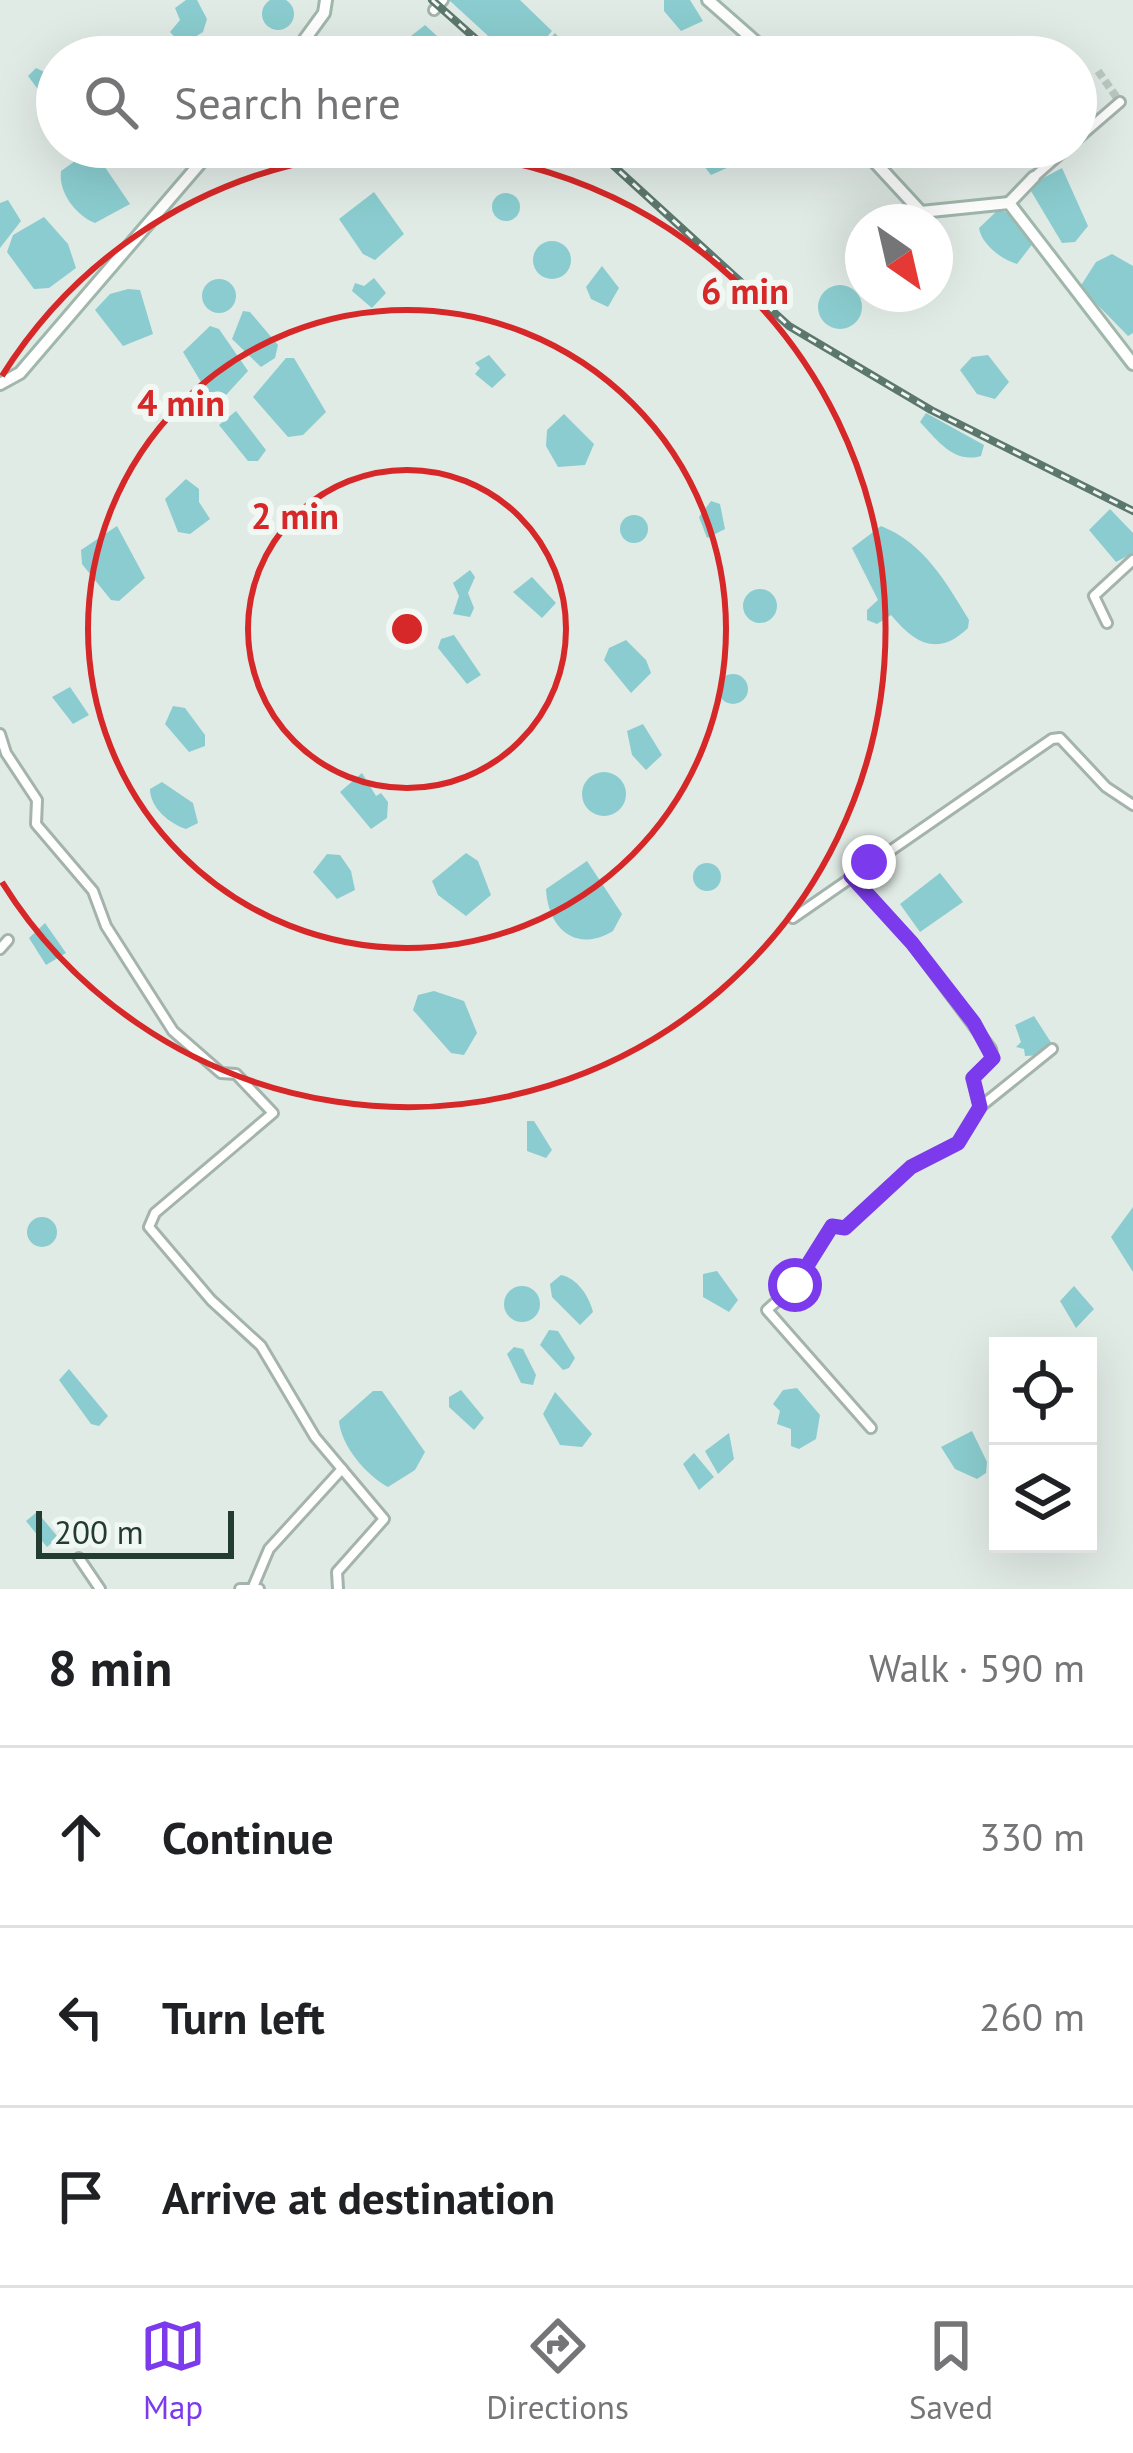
<!DOCTYPE html>
<meta charset="utf-8">
<style>
:root{--surface:#fff;--page:#f6f6f6;--text:#202124;--muted:#757577;--line:#e0e0e0;--accent:#7c3aed}
body{margin:0;font-family:"PT Sans",sans-serif;background:var(--page);color:var(--text)}
.controls{position:absolute;right:36px;bottom:36px;display:grid;overflow:hidden;border-radius:0px;box-shadow:0 12px 48px #0002}
.controls button{width:108px;height:108px;display:grid;place-items:center;padding:0;border:0;border-bottom:3px solid var(--line);background:var(--surface);color:var(--text);font:60px sans-serif}
.compass{position:absolute;left:845px;top:204px;width:108px;height:108px;border-radius:50%;background:var(--surface);box-shadow:0 12px 48px #0002;rotate:146deg}
.scale{position:absolute;left:36px;bottom:30px;width:198px;box-sizing:border-box;padding-left:12px;border:6px solid #223c32;border-top:0;font-size:33px;line-height:42px;white-space:nowrap;color:#223c32;-webkit-text-stroke:9px #f1f8f4;paint-order:stroke}
.stop{position:absolute;width:36px;height:36px;margin:-27px;border:9px solid #7c3aed;border-radius:50%;background:#fff}
.stop.end{background:#7c3aed;border-color:#fff;box-shadow:0 3px 12px #0008}
.list{margin:0;padding:0;list-style:none}
h2{display:flex;justify-content:space-between;align-items:center;height:156px;margin:0;padding:0 48px;font-size:51px}
h2 small{font-size:39px;font-weight:400;color:var(--muted)}
.list li{display:grid;grid-template-columns:78px 1fr auto;gap:36px;align-items:center;box-sizing:border-box;height:180px;padding:0 48px;border-top:3px solid var(--line)}
.list b{display:block;font-size:45px;white-space:nowrap}
.list em{font-size:39px;font-style:normal;color:var(--muted)}
.icon{flex:none;width:66px;height:66px;fill:none;stroke:currentColor;stroke-width:2;stroke-linecap:round;stroke-linejoin:round}
.map{position:relative;flex:none;width:1133px;height:1589px;overflow:hidden}
.search{position:absolute;background:var(--surface);box-shadow:0 12px 48px #0002;left:36px;right:36px;top:36px;height:132px;display:flex;align-items:center;gap:30px;box-sizing:border-box;padding:0 42px;border-radius:66px;color:var(--muted);font-size:45px}
.sheet{height:696px;background:var(--surface)}
nav{display:flex;justify-content:space-around;align-items:center;box-sizing:border-box;height:168px;border-top:3px solid var(--line);background:var(--surface);font-size:33px;color:var(--muted)}
nav a{display:grid;justify-items:center;gap:6px}
nav .on{color:var(--accent)}
.map>svg:first-child{display:block}
.water{fill:#8acccf}
.lines{fill:none;stroke-linecap:round;stroke-linejoin:round}
.street-tunnel{stroke:#bbc8c2;stroke-width:8;stroke-dasharray:8 4;stroke-linecap:butt}
.street-casing{stroke:#a4b3ac;stroke-width:14}
.secondary-casing{stroke:#a0b7ac;stroke-width:16}
.street{stroke:#fff;stroke-width:8}
.secondary{stroke:#fff;stroke-width:10}
.rail-casing{stroke:#5c776d;stroke-width:8}
.rail{stroke:#f1f8f4;stroke-width:3;stroke-dasharray:9;stroke-linecap:butt}
.route{stroke:#7c3aed;stroke-width:15}
.ring{fill:none;stroke:#d62828;stroke-width:6}
.centre{fill:#d62828;stroke:#f1f8f4;stroke-width:6}
.ring-label{font-size:36px;text-anchor:middle;font-weight:bold;fill:#d62828;stroke:#f1f8f4;stroke-width:12;stroke-linejoin:round;paint-order:stroke}
</style>
<div class="map">
<svg width="1133" height="1589" viewBox="0 0 1133 1589">
<rect width="100%" height="100%" fill="#e1ebe6"/>
<g class="water">
<circle cx="278" cy="14" r="16"/>
<polygon points="186,0 197,0 207,19 203,32 182,45 170,32 180,20 175,8"/>
<polygon points="449,0 520,0 552,31 530,57 511,57"/>
<polygon points="664,0 690,0 703,21 681,31 664,11"/>
<polygon points="425,25 448,46 446,57 413,57 402,43"/>
<polygon points="555,33 576,57 533,57"/>
<polygon points="36,68 57,78 57,98 43,96 28,76"/>
<polygon points="689,147 724,147 729,167 711,175"/>
<path d="M94,151L130,204L95,223C77,216 58,193 61,171L85,154L93,157Z"/>
<polygon points="1062,168 1088,226 1075,242 1062,243 1028,186"/>
<polygon points="374,192 404,234 375,260 363,254 339,219"/>
<circle cx="506" cy="207" r="14"/>
<polygon points="8,200 21,221 0,248 0,203"/>
<path d="M998,210L1008,213L1034,242L1017,264C1001,259 982,245 979,228Z"/>
<polygon points="44,217 68,244 76,268 49,288 34,289 7,252 13,235"/>
<circle cx="552" cy="260" r="19"/>
<polygon points="1112,254 1133,266 1133,333 1128,336 1080,287 1096,262"/>
<polygon points="602,266 619,288 608,307 591,299 586,287"/>
<polygon points="374,278 386,293 372,308 352,291 355,283 364,286"/>
<circle cx="219" cy="296" r="17"/>
<circle cx="840" cy="307" r="22"/>
<polygon points="128,289 140,290 153,334 123,346 95,310 110,294"/>
<polygon points="243,311 250,312 278,345 275,358 261,367 232,339"/>
<polygon points="210,326 219,329 248,371 226,395 207,392 183,352"/>
<polygon points="489,355 506,375 492,388 475,374 480,368 475,363"/>
<polygon points="988,355 1009,382 995,399 977,394 960,370 972,357"/>
<polygon points="286,358 294,358 326,412 303,435 288,437 253,397"/>
<polygon points="236,411 266,450 258,461 248,461 219,425"/>
<path d="M926,413L984,445L981,456C954,464 937,440 920,422Z"/>
<polygon points="564,414 594,444 585,465 558,467 546,446 547,430"/>
<polygon points="186,479 199,489 199,502 210,519 190,534 178,532 165,499"/>
<polygon points="711,501 720,504 725,529 707,538 699,517"/>
<polygon points="1110,509 1133,533 1133,553 1116,562 1089,530"/>
<circle cx="634" cy="529" r="14"/>
<polygon points="117,526 145,578 119,601 111,600 82,564 81,550"/>
<path d="M881,526C924,543 946,582 969,620L968,628C938,657 915,644 891,615L877,624L867,620V610L878,600L852,548Z"/>
<polygon points="470,570 475,577 468,593 474,608 470,617 453,614 459,596 453,583"/>
<polygon points="532,577 556,603 542,618 513,592"/>
<circle cx="760" cy="606" r="17"/>
<polygon points="454,635 481,675 467,684 438,648 441,639"/>
<polygon points="626,640 646,660 651,673 631,693 604,660 609,648"/>
<circle cx="733" cy="689" r="15"/>
<polygon points="70,687 89,715 73,724 52,697"/>
<polygon points="173,706 185,708 205,735 205,746 189,752 165,724"/>
<polygon points="643,724 662,755 646,770 632,755 627,731"/>
<circle cx="604" cy="794" r="22"/>
<polygon points="362,773 376,796 381,793 388,802 387,818 371,829 340,792"/>
<path d="M162,782L193,803L198,823L186,829C170,824 150,808 150,789Z"/>
<polygon points="466,853 478,861 491,895 466,916 438,895 432,881"/>
<polygon points="327,854 340,855 351,871 355,890 337,899 313,872"/>
<path d="M587,861L622,914L613,931C577,953 548,930 546,889Z"/>
<circle cx="707" cy="877" r="14"/>
<polygon points="940,873 963,902 920,932 900,904"/>
<polygon points="45,923 66,953 46,965 29,938"/>
<polygon points="434,991 464,1001 477,1033 464,1055 451,1053 413,1010 418,995"/>
<polygon points="1034,1016 1052,1044 1043,1055 1025,1056 1024,1049 1016,1047 1021,1042 1015,1025"/>
<polygon points="527,1121 534,1121 552,1150 546,1158 527,1151"/>
<polygon points="1133,1207 1133,1272 1111,1237"/>
<circle cx="42" cy="1232" r="15"/>
<polygon points="717,1271 738,1300 729,1312 703,1297 703,1274"/>
<path d="M561,1275C577,1278 589,1296 593,1312L580,1325L552,1297L550,1284Z"/>
<polygon points="1074,1286 1094,1309 1076,1328 1060,1301"/>
<circle cx="522" cy="1304" r="18"/>
<polygon points="549,1330 558,1331 575,1358 569,1368 563,1370 540,1345"/>
<polygon points="514,1347 523,1349 536,1375 533,1385 521,1383 507,1354"/>
<polygon points="69,1369 108,1416 99,1426 91,1424 59,1380"/>
<polygon points="797,1388 820,1415 816,1439 799,1449 791,1446 791,1429 777,1424 780,1411 773,1404 783,1390"/>
<polygon points="461,1390 484,1418 474,1430 449,1407 449,1397"/>
<path d="M373,1391H382L425,1452L415,1470L388,1487C367,1476 341,1446 339,1421Z"/>
<polygon points="555,1392 592,1434 582,1447 560,1445 543,1414"/>
<polygon points="972,1431 987,1462 986,1473 977,1479 955,1469 941,1447"/>
<polygon points="729,1433 734,1459 718,1474 705,1451"/>
<polygon points="694,1453 714,1477 699,1490 683,1464"/>
<polygon points="37,1512 58,1537 47,1547 26,1521"/>
</g>
<g class="lines">
<polyline class="street-tunnel" points="1098,71 1120,102"/>
<defs>
<g id="street">
<polyline points="434,10 443,0"/>
<polyline points="1076,140 1120,102"/>
<polyline points="1034,177 1068,147"/>
<polyline points="1107,623 1094,596 1133,560"/>
<polyline points="0,734 6,753 37,800 36,824 93,891 106,926 173,1031 221,1073 236,1074 273,1113 155,1213 149,1227 211,1300 261,1346 315,1437 384,1519 337,1572 338,1589"/>
<polyline points="851,876 912,943 991,1049 993,1058 972,1078 980,1107"/>
<polyline points="793,918 1052,739 1060,738 1106,787 1133,805"/>
<polyline points="0,949 8,940"/>
<polyline points="871,1428 767,1310 795,1285 832,1226 845,1228 911,1167 958,1143 980,1107 1052,1049"/>
<polyline points="79,1558 100,1589"/>
<polyline points="253,1587 269,1549 342,1469"/>
<polyline points="240,1589 259,1589"/>
</g>
<g id="secondary">
<polyline points="708,0 773,57"/>
<polyline points="292,57 324,13 326,0"/>
<polyline points="861,147 921,212 1009,203"/>
<polyline points="1009,203 1133,364"/>
<polyline points="1009,203 1034,177"/>
<polyline points="0,384 20,373 214,147"/>
</g>
</defs>
<use href="#street" class="street-casing"/>
<use href="#secondary" class="secondary-casing"/>
<use href="#street" class="street"/>
<use href="#secondary" class="secondary"/>
<defs>
<g id="rail">
<polyline points="432,0 496,57"/>
<polyline points="593,147 789,326 931,410 1133,511"/>
</g>
</defs>
<use href="#rail" class="rail-casing"/>
<use href="#rail" class="rail"/>
</g>
<g class="lines">
<polyline class="route" points="795,1285 832,1226 845,1228 911,1167 958,1143 980,1107 973,1078 993,1058 974,1023 912,943 851,876 869,862"/>
</g>
<g class="ring">
<circle cx="407" cy="629" r="159"/>
<circle cx="407" cy="629" r="319"/>
<path d="M2 376A478 478 0 1 1 2 882"/>
</g>
<circle cx="407" cy="629" r="18" class="centre"/>
<g class="ring-label">
<text x="745" y="304">6 min</text>
<text x="181" y="416">4 min</text>
<text x="295" y="529">2 min</text>
</g>
</svg>
<div class="controls">
<button><svg class="icon" aria-label="locate" viewBox="0 0 24 24"><circle cx="12" cy="12" r="6"/><path d="M12 2v4M12 18v4M2 12h4M18 12h4"/></svg></button>
<button><svg class="icon" aria-label="layers" viewBox="0 0 24 24"><path d="M12 4l9 5-9 5-9-5zM3 14l9 5 9-5"/></svg></button>
</div>
<svg class="compass" viewBox="-18 -18 36 36"><path d="M0-13l5 13h-10z" fill="#e53935"/><path d="M0 13l5-13h-10z" fill="#757577"/></svg>
<div class="scale">200 m</div>
<div class="stop" style="left:795px;top:1285px"></div>
<div class="stop end" style="left:869px;top:862px"></div>
<div class="search"><svg class="icon" aria-label="search" viewBox="0 0 24 24"><circle cx="10" cy="10" r="6"/><path d="M15 15l6 6"/></svg>Search here</div>
</div>
<section class="sheet">
<h2>8 min<small>Walk · 590 m</small></h2>
<ul class="list">
<li><svg class="icon" aria-label="ahead" viewBox="0 0 24 24"><path d="M12 20V5M6 11l6-6 6 6"/></svg><div><b>Continue</b></div><em>330 m</em></li>
<li><svg class="icon" aria-label="left" viewBox="0 0 24 24"><path d="M17 20v-9H6M10 6l-5 5 5 5"/></svg><div><b>Turn left</b></div><em>260 m</em></li>
<li><svg class="icon" aria-label="arrive" viewBox="0 0 24 24"><path d="M6 21V4h12l-3 4 3 4H6"/></svg><div><b>Arrive at destination</b></div></li>
</ul>
</section>
<nav>
<a class="on"><svg class="icon" aria-label="map" viewBox="0 0 24 24"><path d="M3 6l6-2 6 2 6-2v14l-6 2-6-2-6 2zM9 4v14M15 6v14"/></svg>Map</a>
<a><svg class="icon" aria-label="directions" viewBox="0 0 24 24"><path d="M12 3l9 9-9 9-9-9zM9 14v-3h6M13 9l2 2-2 2"/></svg>Directions</a>
<a><svg class="icon" aria-label="saved" viewBox="0 0 24 24"><path d="M7 4h10v16l-5-4-5 4z"/></svg>Saved</a>
</nav>
